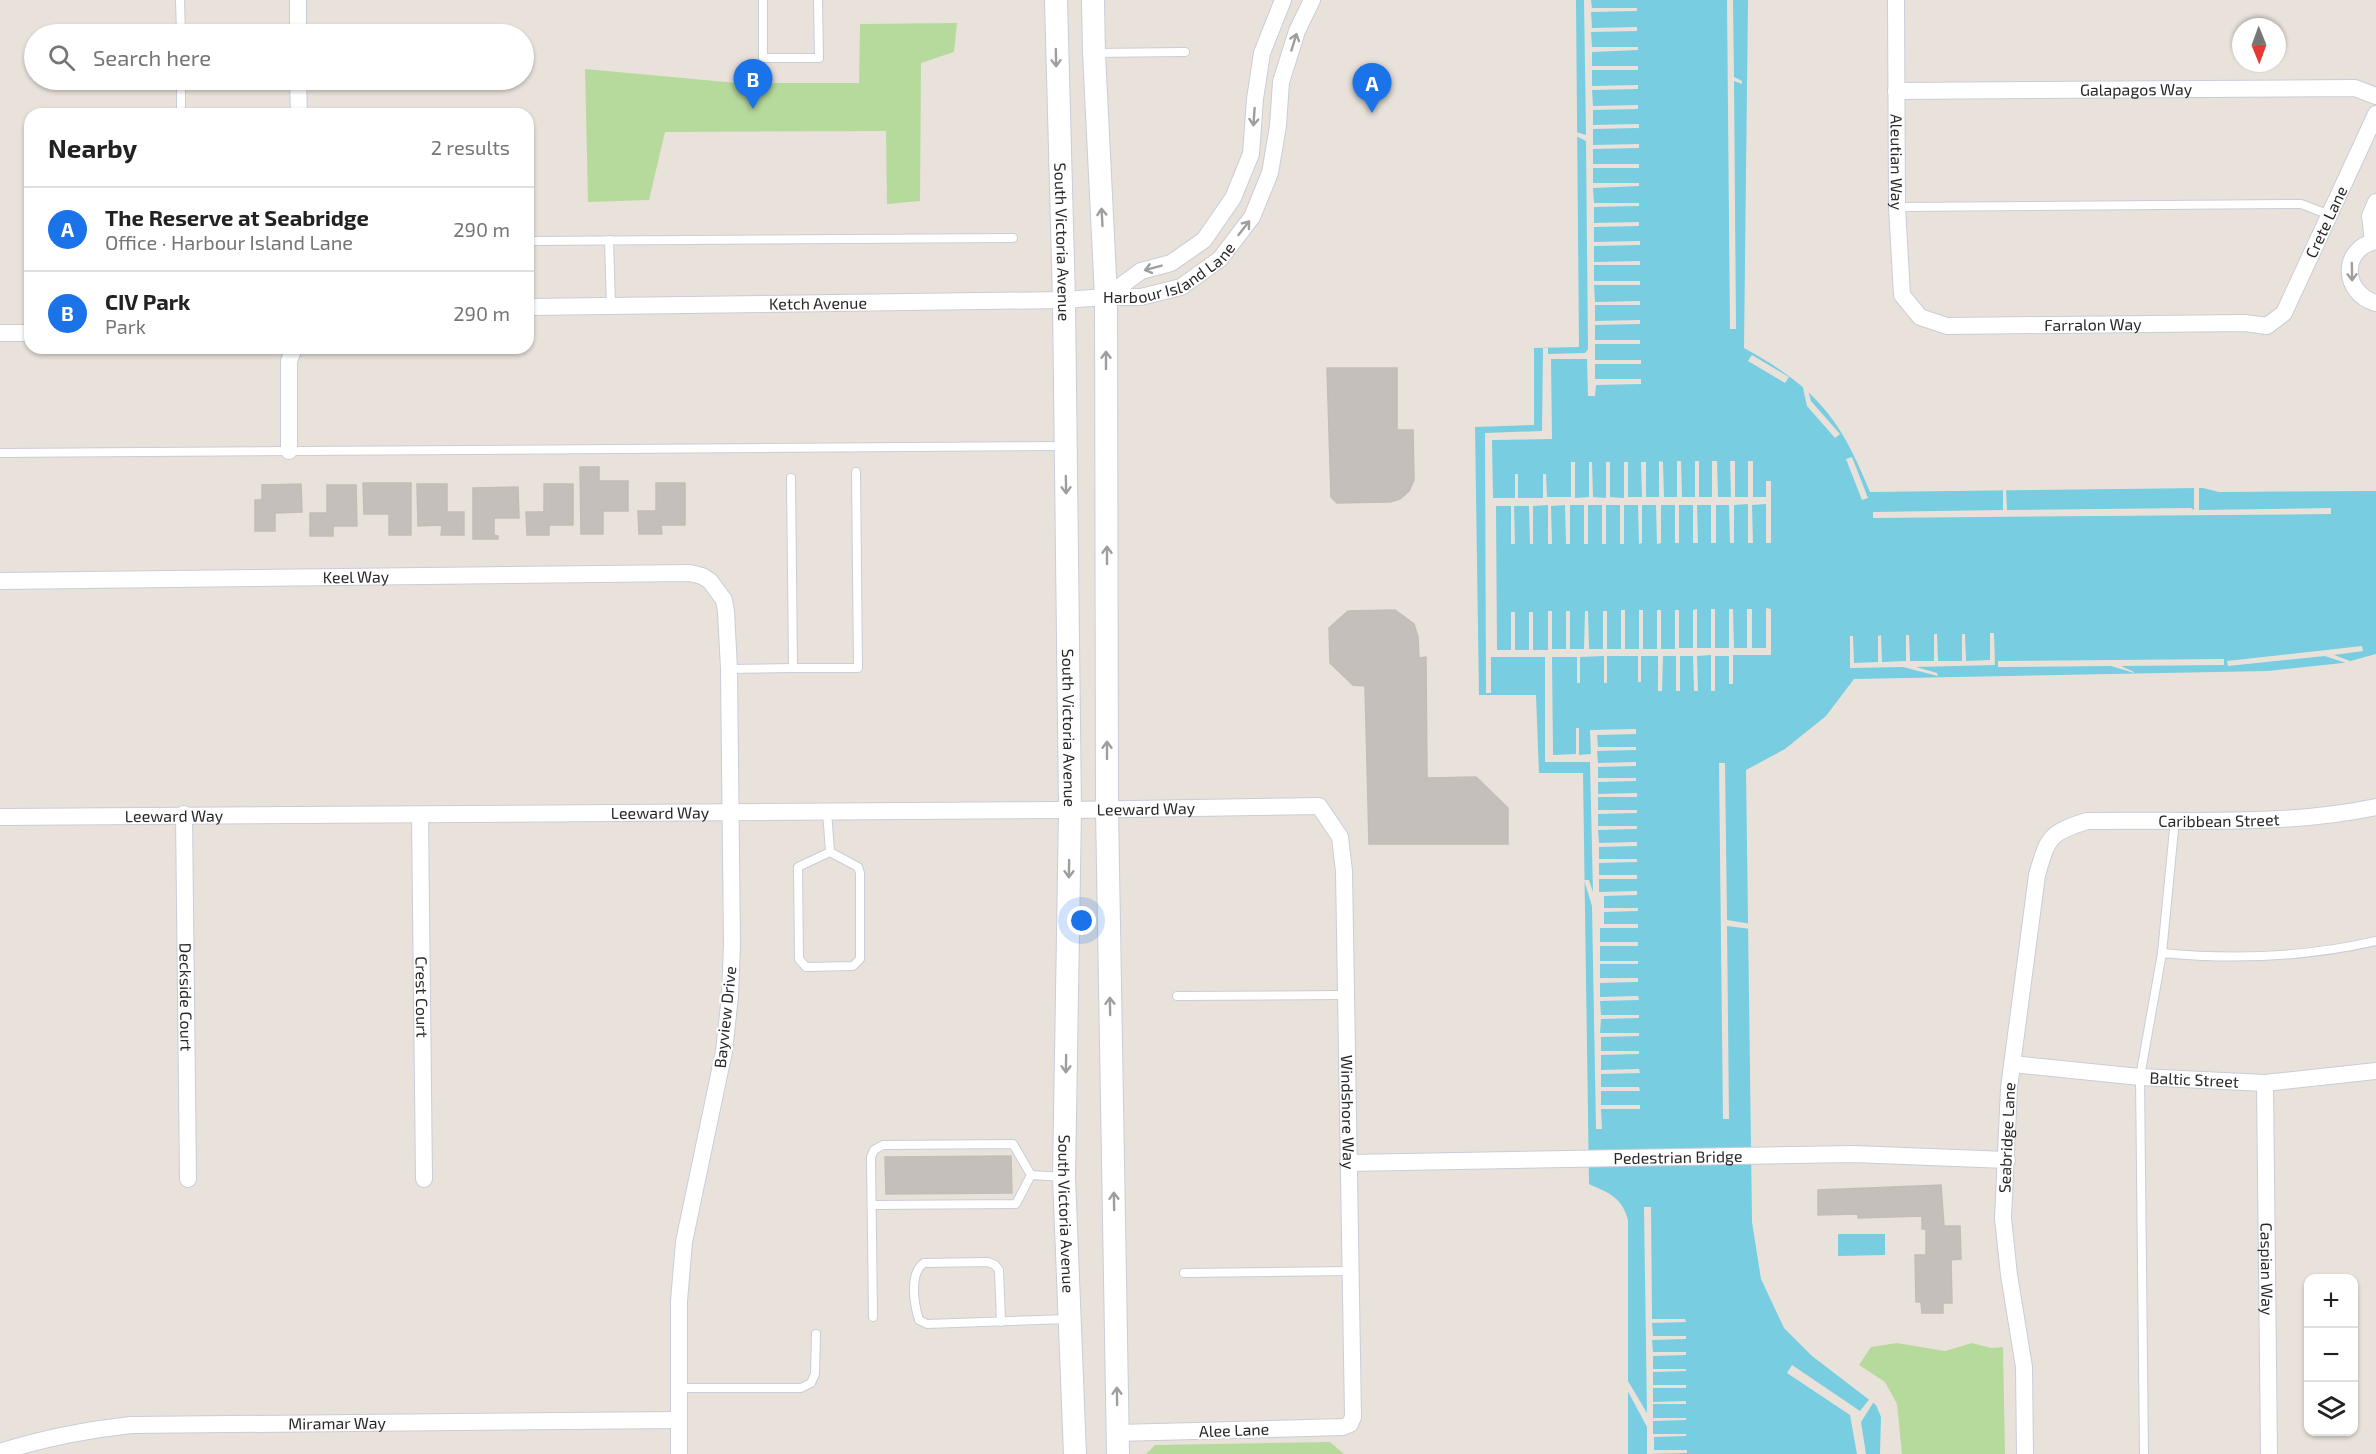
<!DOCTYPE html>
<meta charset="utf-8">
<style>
:root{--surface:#fff;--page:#f6f6f6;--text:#222;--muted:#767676;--line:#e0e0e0;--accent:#1a73e8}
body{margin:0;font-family:"Exo 2",sans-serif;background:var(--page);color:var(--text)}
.controls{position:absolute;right:18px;bottom:18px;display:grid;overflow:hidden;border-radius:12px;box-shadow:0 2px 4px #0004}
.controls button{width:54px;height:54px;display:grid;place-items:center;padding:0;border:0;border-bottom:2px solid var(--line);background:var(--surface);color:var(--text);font:30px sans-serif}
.compass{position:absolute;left:2232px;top:18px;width:54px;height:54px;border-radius:50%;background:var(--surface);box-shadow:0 2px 4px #0004;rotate:179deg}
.you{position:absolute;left:1082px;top:921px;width:21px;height:21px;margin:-15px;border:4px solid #fff;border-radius:50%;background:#1a73e8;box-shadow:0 0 0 9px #1a73e833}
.badge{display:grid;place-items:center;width:39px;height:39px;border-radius:50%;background:var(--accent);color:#fff;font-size:20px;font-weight:700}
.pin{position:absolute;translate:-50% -50px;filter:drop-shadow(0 2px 3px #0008)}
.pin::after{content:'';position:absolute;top:32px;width:21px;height:18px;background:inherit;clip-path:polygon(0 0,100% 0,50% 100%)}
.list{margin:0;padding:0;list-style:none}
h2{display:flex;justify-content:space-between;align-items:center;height:78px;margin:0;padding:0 24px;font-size:26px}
h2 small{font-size:20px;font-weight:400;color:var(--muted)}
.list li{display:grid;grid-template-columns:39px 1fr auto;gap:18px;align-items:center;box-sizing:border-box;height:84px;padding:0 24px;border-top:2px solid var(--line)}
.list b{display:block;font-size:22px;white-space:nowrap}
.list p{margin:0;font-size:20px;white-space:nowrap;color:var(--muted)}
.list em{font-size:20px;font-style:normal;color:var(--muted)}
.icon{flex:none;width:33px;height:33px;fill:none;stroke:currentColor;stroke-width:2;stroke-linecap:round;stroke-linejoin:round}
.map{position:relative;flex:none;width:2376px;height:1454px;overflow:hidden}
.search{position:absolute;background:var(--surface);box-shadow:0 2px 4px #0004;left:24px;top:24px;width:510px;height:66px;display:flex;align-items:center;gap:15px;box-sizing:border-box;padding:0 21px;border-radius:33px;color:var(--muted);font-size:22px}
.panel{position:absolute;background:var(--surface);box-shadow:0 2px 4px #0004;left:24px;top:108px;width:510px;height:246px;border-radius:18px}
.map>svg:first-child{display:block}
.green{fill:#b6da9c}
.water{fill:#78cde1}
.pier{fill:#e9e2db}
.building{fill:#c4bfba;stroke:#c4bdb5;stroke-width:1.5}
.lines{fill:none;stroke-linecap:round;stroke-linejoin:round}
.lane-casing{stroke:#c9cdd8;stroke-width:10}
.street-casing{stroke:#c9cdd8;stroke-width:18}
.secondary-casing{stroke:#c9cdd8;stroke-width:24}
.lane{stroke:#fff;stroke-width:8}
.street{stroke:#fff;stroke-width:16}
.secondary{stroke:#fff;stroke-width:22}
.oneway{stroke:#9e9e9e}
.labels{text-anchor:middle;stroke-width:4.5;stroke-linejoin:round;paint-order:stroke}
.street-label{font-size:16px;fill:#282828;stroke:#fff}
</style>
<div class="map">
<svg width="2376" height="1454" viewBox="0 0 2376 1454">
<rect width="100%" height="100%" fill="#e9e2db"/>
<g class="green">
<polygon points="957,23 954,52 921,63 920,201 887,204 886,131 665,132 649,200 588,202 585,69 737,83 859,83 860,24"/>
<polygon points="1897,1343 1945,1351 1972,1343 1991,1348 2003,1347 2005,1454 1902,1454 1897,1404 1885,1382 1859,1365 1871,1347"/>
<polygon points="1330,1442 1344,1454 1146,1454 1155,1445"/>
</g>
<g class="water">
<path d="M1576,0H1748L1744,348C1815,387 1840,417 1870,492L2203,488L2219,492L2376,491V654L2343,663L2268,671L1854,679L1826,716L1785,749L1746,770L1752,1222L1761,1279L1784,1328L1812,1356L1876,1405L1881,1417L1880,1454H1628V1220C1622,1197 1609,1193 1589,1184L1583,773H1539L1536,695H1479L1475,427L1534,425V348L1579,347Z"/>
<polygon points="1838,1234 1885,1234 1885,1255 1838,1256"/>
</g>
<g class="pier">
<polygon points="1584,0 1591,0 1592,8 1637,8 1637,11 1591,12 1592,28 1637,27 1637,31 1591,32 1592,47 1638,47 1638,50 1592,52 1592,66 1638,66 1638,70 1592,70 1592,86 1638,85 1638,89 1592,90 1593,106 1638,105 1638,109 1593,110 1593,125 1639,124 1639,128 1593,129 1593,145 1639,144 1639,148 1593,149 1593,164 1639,164 1639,168 1593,168 1593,183 1639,183 1639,186 1593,188 1594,203 1639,203 1639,206 1594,207 1594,223 1639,222 1639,226 1594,227 1594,242 1640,241 1640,245 1594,246 1594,262 1640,261 1640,265 1594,265 1594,281 1640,281 1640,285 1594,285 1595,302 1640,301 1640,305 1595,305 1595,321 1640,320 1640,324 1595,325 1595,340 1640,340 1640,344 1595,344 1595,360 1641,360 1641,364 1595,364 1595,379 1641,379 1641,384 1596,385 1595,396 1588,396 1587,359 1551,359 1552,439 1492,440 1493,498 1515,498 1515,474 1518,474 1518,498 1543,498 1543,474 1546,474 1547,497 1571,497 1571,462 1575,462 1575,498 1589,497 1589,462 1592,462 1593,497 1606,498 1606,462 1610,462 1610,497 1624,498 1624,462 1628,462 1628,497 1642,497 1641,462 1646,462 1646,497 1659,497 1659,461 1663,462 1664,497 1677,497 1677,461 1681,461 1682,497 1695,497 1695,461 1699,461 1699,497 1712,497 1712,461 1717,461 1718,497 1731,497 1730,461 1735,461 1735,497 1748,497 1748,461 1753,461 1753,497 1766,497 1766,481 1771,481 1771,543 1766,543 1766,504 1752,505 1753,543 1748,543 1748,504 1734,505 1734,543 1730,543 1729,505 1716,505 1716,543 1711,543 1711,505 1697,505 1698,543 1693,543 1693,505 1679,505 1679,543 1675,543 1675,505 1661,505 1661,543 1657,544 1656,505 1642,505 1642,543 1639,544 1638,505 1624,505 1624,544 1620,544 1620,505 1606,505 1606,544 1602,544 1602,505 1588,505 1588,544 1584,544 1584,505 1570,505 1570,544 1566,544 1565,505 1551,506 1552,544 1548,544 1548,505 1533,506 1533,544 1530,544 1529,506 1514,506 1515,544 1511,544 1511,506 1496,506 1497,650 1511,650 1511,612 1515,612 1515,650 1529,650 1529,612 1533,612 1533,650 1548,650 1548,611 1552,611 1552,649 1566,649 1566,611 1570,611 1570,649 1584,649 1585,611 1588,611 1589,649 1603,649 1603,611 1607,611 1607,649 1621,649 1621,610 1625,610 1625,649 1639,649 1639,610 1643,610 1643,649 1657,649 1657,610 1661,610 1661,649 1675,649 1675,610 1679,610 1679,648 1693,648 1693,610 1697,609 1697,648 1711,648 1711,609 1715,609 1715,648 1729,648 1729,609 1733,609 1734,648 1747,648 1747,609 1752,609 1752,648 1766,648 1766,608 1771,609 1771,655 1733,655 1733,684 1729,684 1729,656 1715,656 1715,691 1711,691 1711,655 1697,656 1698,691 1694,691 1693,656 1680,656 1680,691 1676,691 1676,656 1663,656 1662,691 1658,691 1658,656 1641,656 1641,682 1638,682 1638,656 1607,656 1607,683 1604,683 1604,656 1580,657 1580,683 1577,683 1577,657 1552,657 1553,755 1576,754 1576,728 1579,728 1579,755 1591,754 1590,730 1636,729 1636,734 1597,735 1598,747 1636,747 1636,750 1597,751 1598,763 1636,762 1636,766 1598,767 1598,778 1636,778 1636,781 1598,782 1598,794 1637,793 1637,797 1598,797 1598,810 1637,810 1637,813 1598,814 1598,826 1637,826 1637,829 1598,830 1599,843 1637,842 1637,846 1599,847 1599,859 1637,859 1637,862 1599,863 1599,875 1637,875 1637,879 1599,879 1599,892 1637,891 1637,895 1604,896 1604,908 1638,908 1638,911 1604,912 1604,924 1638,924 1638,928 1600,928 1600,942 1638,942 1638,946 1600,946 1600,961 1638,961 1638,964 1600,964 1600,978 1638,978 1638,982 1600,983 1600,997 1638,996 1639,1000 1600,1001 1601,1015 1639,1015 1639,1018 1601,1019 1600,1033 1639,1033 1639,1036 1601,1037 1601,1051 1639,1051 1639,1054 1601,1055 1601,1070 1639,1069 1640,1073 1601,1074 1601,1087 1639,1087 1640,1091 1601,1091 1601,1105 1640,1105 1640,1109 1601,1109 1602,1129 1596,1129 1592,906 1584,880 1589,880 1593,892 1590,762 1545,762 1545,657 1491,657 1491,693 1486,693 1485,433 1542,431 1543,348 1548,348 1548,354 1585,353 1588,349 1586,141 1576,136 1576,132 1586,135"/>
<polygon points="1727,0 1733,0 1734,77 1742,81 1742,84 1734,81 1736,329 1730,329"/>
<polygon points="1752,355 1789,377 1785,383 1748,361"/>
<polygon points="1807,387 1811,401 1840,434 1835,438 1807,406 1803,388"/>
<polygon points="1852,457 1868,498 1862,500 1846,459"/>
<polygon points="2194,485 2199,485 2199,510 2331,508 2331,514 1873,518 1873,512 2003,510 2003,488 2006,488 2007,510 2191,508 2194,510"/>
<polygon points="1990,633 1994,633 1995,665 1916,667 1937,673 1938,676 1903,667 1850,668 1850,636 1853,636 1854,663 1878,662 1878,636 1881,635 1882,662 1906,661 1906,635 1909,635 1910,661 1934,661 1934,634 1937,634 1938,661 1962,661 1962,634 1965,634 1966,661 1990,660"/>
<polygon points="2362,646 2363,651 2334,655 2350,661 2346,663 2325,656 2228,666 2227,661"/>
<polygon points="2224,659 2224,665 2121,666 2134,672 2134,673 2111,666 1998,667 1998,661"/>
<polygon points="1719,763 1725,763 1727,920 1751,924 1751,929 1727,926 1729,1119 1723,1119"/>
<polygon points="1644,1207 1651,1207 1652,1319 1685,1319 1686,1322 1652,1323 1653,1336 1686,1336 1686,1339 1652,1340 1653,1352 1686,1352 1686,1355 1653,1356 1653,1369 1686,1369 1686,1371 1653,1372 1653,1385 1686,1385 1686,1388 1653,1388 1653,1402 1686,1401 1686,1404 1653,1404 1653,1418 1686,1418 1686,1420 1653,1421 1653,1434 1686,1434 1686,1436 1654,1437 1654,1450 1687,1450 1687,1453 1647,1454 1647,1427 1625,1386 1625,1376 1647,1413"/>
<polygon points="1792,1365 1860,1411 1871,1397 1875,1400 1861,1422 1866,1454 1857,1454 1850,1415 1787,1373"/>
</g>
<g class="building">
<polygon points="1327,368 1397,368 1397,430 1413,430 1414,480 1409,491 1400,499 1390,502 1337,503 1331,497"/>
<polygon points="580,467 599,467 599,481 628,481 628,511 603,511 603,534 581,534"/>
<polygon points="363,483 411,483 411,535 389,535 389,514 364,514"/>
<polygon points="656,483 685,483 685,525 661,525 662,534 639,534 638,511 656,511"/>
<polygon points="301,484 302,512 275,513 275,531 255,531 255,500 262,500 262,485"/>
<polygon points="417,484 447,484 447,512 464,512 464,535 441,535 442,525 418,526"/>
<polygon points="544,484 573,484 573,525 549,525 549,535 527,535 526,512 544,512"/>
<polygon points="327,485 356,485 357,526 333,526 333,536 310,536 310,513 327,513"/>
<polygon points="518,487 519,518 494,518 494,535 498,536 498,539 473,539 473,488"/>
<polygon points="1395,610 1414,624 1418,637 1419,658 1426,657 1427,778 1476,777 1508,808 1508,844 1369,844 1365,686 1353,685 1330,663 1329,628 1348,611"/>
<polygon points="1011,1156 1012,1193 886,1194 885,1157"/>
<polygon points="1941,1185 1944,1226 1960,1226 1961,1259 1951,1260 1952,1303 1943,1303 1943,1313 1922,1313 1921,1302 1916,1302 1915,1255 1926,1255 1926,1229 1922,1229 1922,1216 1858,1218 1858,1214 1818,1215 1818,1190"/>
</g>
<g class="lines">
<defs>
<g id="lane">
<polyline points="180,0 181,34"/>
<polyline points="763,0 763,58 819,58 818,0"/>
<polyline points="1094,53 1185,52"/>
<polyline points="181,80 181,114"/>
<polyline points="1897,207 2301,204 2330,215"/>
<polyline points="609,240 611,306"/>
<polyline points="528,241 1013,238"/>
<polyline points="0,453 1065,446"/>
<polyline points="791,478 793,668 858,668 856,472"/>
<polyline points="729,669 793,668"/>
<polyline points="827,811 830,852 798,867 799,959 806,967 853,966 860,959 860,873 858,867 830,852"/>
<path d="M2162,953C2233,960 2306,957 2376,941"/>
<polyline points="1177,996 1345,995"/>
<polyline points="872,1205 1016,1204 1031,1175"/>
<polyline points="1184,1273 1350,1271"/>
<polyline points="873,1317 871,1157 874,1150 883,1145 1013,1144 1031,1175 1064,1177"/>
<path d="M1001,1322L999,1270L995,1265L988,1262L924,1263C909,1273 914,1304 919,1320L927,1324L1069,1319"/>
<polyline points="678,1388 801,1388 811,1383 815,1374 816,1334"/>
<polyline points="2144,1454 2140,1077 2162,953 2175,819"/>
</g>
<g id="street">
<polyline points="298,0 298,34"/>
<path id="s1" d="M1896,0L1897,207L1902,295L1920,317L1947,326L2245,323L2267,326L2284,313L2376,114"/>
<polyline points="298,80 299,114"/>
<path id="s2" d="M1896,91L2355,88L2376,96"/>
<polyline points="2373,241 2370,216 2376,202"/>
<path d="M2376,241C2340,249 2342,293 2376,303"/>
<polyline points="1106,297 1141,271 1171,263 1204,240 1233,198 1251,154 1255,99 1262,53 1283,0"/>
<path id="s3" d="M528,307L1064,300L1106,297H1141L1181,287L1220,259L1252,217L1270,173L1278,126L1281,82L1297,31L1312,0"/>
<polyline points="0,333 30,333"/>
<polyline points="289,451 289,361 294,348"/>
<path id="s4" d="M0,581L690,573L702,576L710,581L724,600L726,612L729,669L732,945L730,996L724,1051L684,1242L679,1301V1454"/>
<path id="s5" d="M184,814L188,1179"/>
<path id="s6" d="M420,815L424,1179"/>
<path id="s7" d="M0,817L1070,810L1319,806L1340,837L1344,871L1353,1417L1350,1424L1343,1427L1117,1433"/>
<path id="s8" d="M2012,1064L2140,1077L2265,1083L2376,1071"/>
<path id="s9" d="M2265,1083L2269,1454"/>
<path id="s10" d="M1348,1163L1853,1154L2007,1160"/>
<path id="s11" d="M0,1452C44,1438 86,1430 131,1425L678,1420"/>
<path id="s12" d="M2025,1454L2024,1367L2009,1275L2003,1218L2009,1088L2037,875C2048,838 2048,833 2087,821C2183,819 2281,827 2376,807"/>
</g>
<g id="secondary">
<path id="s13" d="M1056,0L1064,300L1070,810L1064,1177L1075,1454"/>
<polyline points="1093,0 1094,53 1106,297 1107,809 1118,1454"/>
</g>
</defs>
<use href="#lane" class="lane-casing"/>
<use href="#street" class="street-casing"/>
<use href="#secondary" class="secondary-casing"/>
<use href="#lane" class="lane"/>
<use href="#street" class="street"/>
<use href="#secondary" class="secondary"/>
</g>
<defs><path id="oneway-shaft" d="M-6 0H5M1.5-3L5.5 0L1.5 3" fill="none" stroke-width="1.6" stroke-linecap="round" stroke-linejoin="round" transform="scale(1.5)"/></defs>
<g class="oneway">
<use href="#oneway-shaft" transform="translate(1294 42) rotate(-73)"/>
<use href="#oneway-shaft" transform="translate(1056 58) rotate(89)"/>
<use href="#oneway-shaft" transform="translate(1254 117) rotate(94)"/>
<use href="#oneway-shaft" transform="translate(1102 217) rotate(-93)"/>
<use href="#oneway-shaft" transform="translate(1244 228) rotate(-52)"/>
<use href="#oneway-shaft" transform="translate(1153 268) rotate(165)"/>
<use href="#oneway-shaft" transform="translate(2352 272) rotate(89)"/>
<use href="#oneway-shaft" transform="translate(1106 360) rotate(-90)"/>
<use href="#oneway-shaft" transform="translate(1066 485) rotate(89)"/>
<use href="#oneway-shaft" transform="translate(1107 555) rotate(-90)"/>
<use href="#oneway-shaft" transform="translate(1107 750) rotate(-90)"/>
<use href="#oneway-shaft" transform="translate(1069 869) rotate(91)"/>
<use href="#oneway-shaft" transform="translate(1110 1006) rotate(-91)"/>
<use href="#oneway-shaft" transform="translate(1066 1064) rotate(91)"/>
<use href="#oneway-shaft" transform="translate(1114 1201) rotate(-91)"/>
<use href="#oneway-shaft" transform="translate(1117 1396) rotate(-91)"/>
</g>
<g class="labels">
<g class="street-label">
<text dy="6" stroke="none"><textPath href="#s2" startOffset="240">Galapagos Way</textPath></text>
<text dy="6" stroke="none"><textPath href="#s1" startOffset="162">Aleutian Way</textPath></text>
<text dy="6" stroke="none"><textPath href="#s1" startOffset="794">Crete Lane</textPath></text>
<text dy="6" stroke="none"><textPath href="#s13" startOffset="242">South Victoria Avenue</textPath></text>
<text dy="6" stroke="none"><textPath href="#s3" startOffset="648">Harbour Island Lane</textPath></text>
<text dy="6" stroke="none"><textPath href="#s3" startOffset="290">Ketch Avenue</textPath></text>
<text dy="6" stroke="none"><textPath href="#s1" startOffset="498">Farralon Way</textPath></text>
<text dy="6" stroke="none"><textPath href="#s4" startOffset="356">Keel Way</textPath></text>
<text dy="6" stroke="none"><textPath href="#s13" startOffset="728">South Victoria Avenue</textPath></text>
<text dy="6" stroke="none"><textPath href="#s7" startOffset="1146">Leeward Way</textPath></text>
<text dy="6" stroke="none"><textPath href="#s7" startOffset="660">Leeward Way</textPath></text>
<text dy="6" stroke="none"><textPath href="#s7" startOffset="174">Leeward Way</textPath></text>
<text dy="6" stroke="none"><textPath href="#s12" startOffset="794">Caribbean Street</textPath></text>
<text dy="6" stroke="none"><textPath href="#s5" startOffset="183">Deckside Court</textPath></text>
<text dy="6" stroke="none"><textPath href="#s6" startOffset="182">Crest Court</textPath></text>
<text transform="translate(725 1017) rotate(-84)" y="6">Bayview Drive</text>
<text dy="6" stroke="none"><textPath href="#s8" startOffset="183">Baltic Street</textPath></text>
<text dy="6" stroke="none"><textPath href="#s7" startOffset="1632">Windshore Way</textPath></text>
<text dy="6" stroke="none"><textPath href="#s12" startOffset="318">Seabridge Lane</textPath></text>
<text dy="6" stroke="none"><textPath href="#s10" startOffset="330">Pedestrian Bridge</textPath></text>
<text dy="6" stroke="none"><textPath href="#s13" startOffset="1214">South Victoria Avenue</textPath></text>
<text dy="6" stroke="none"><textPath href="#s9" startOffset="186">Caspian Way</textPath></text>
<text dy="6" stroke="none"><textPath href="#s11" startOffset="340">Miramar Way</textPath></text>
<text transform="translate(1234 1430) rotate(-2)" y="6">Alee Lane</text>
</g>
</g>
</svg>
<div class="controls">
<button>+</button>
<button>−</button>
<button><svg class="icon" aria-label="layers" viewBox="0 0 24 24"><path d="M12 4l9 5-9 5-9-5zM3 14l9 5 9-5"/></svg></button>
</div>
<svg class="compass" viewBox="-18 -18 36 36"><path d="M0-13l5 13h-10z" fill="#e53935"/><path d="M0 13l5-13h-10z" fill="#767676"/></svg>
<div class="you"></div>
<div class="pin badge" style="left:1372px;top:113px">A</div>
<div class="pin badge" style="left:753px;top:109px">B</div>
<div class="search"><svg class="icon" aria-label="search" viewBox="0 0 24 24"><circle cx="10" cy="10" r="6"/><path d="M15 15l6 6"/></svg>Search here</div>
<section class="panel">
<h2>Nearby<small>2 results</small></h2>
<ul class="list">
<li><span class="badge">A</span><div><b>The Reserve at Seabridge</b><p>Office · Harbour Island Lane</p></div><em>290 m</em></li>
<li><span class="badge">B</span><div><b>CIV Park</b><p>Park</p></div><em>290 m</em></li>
</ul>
</section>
</div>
